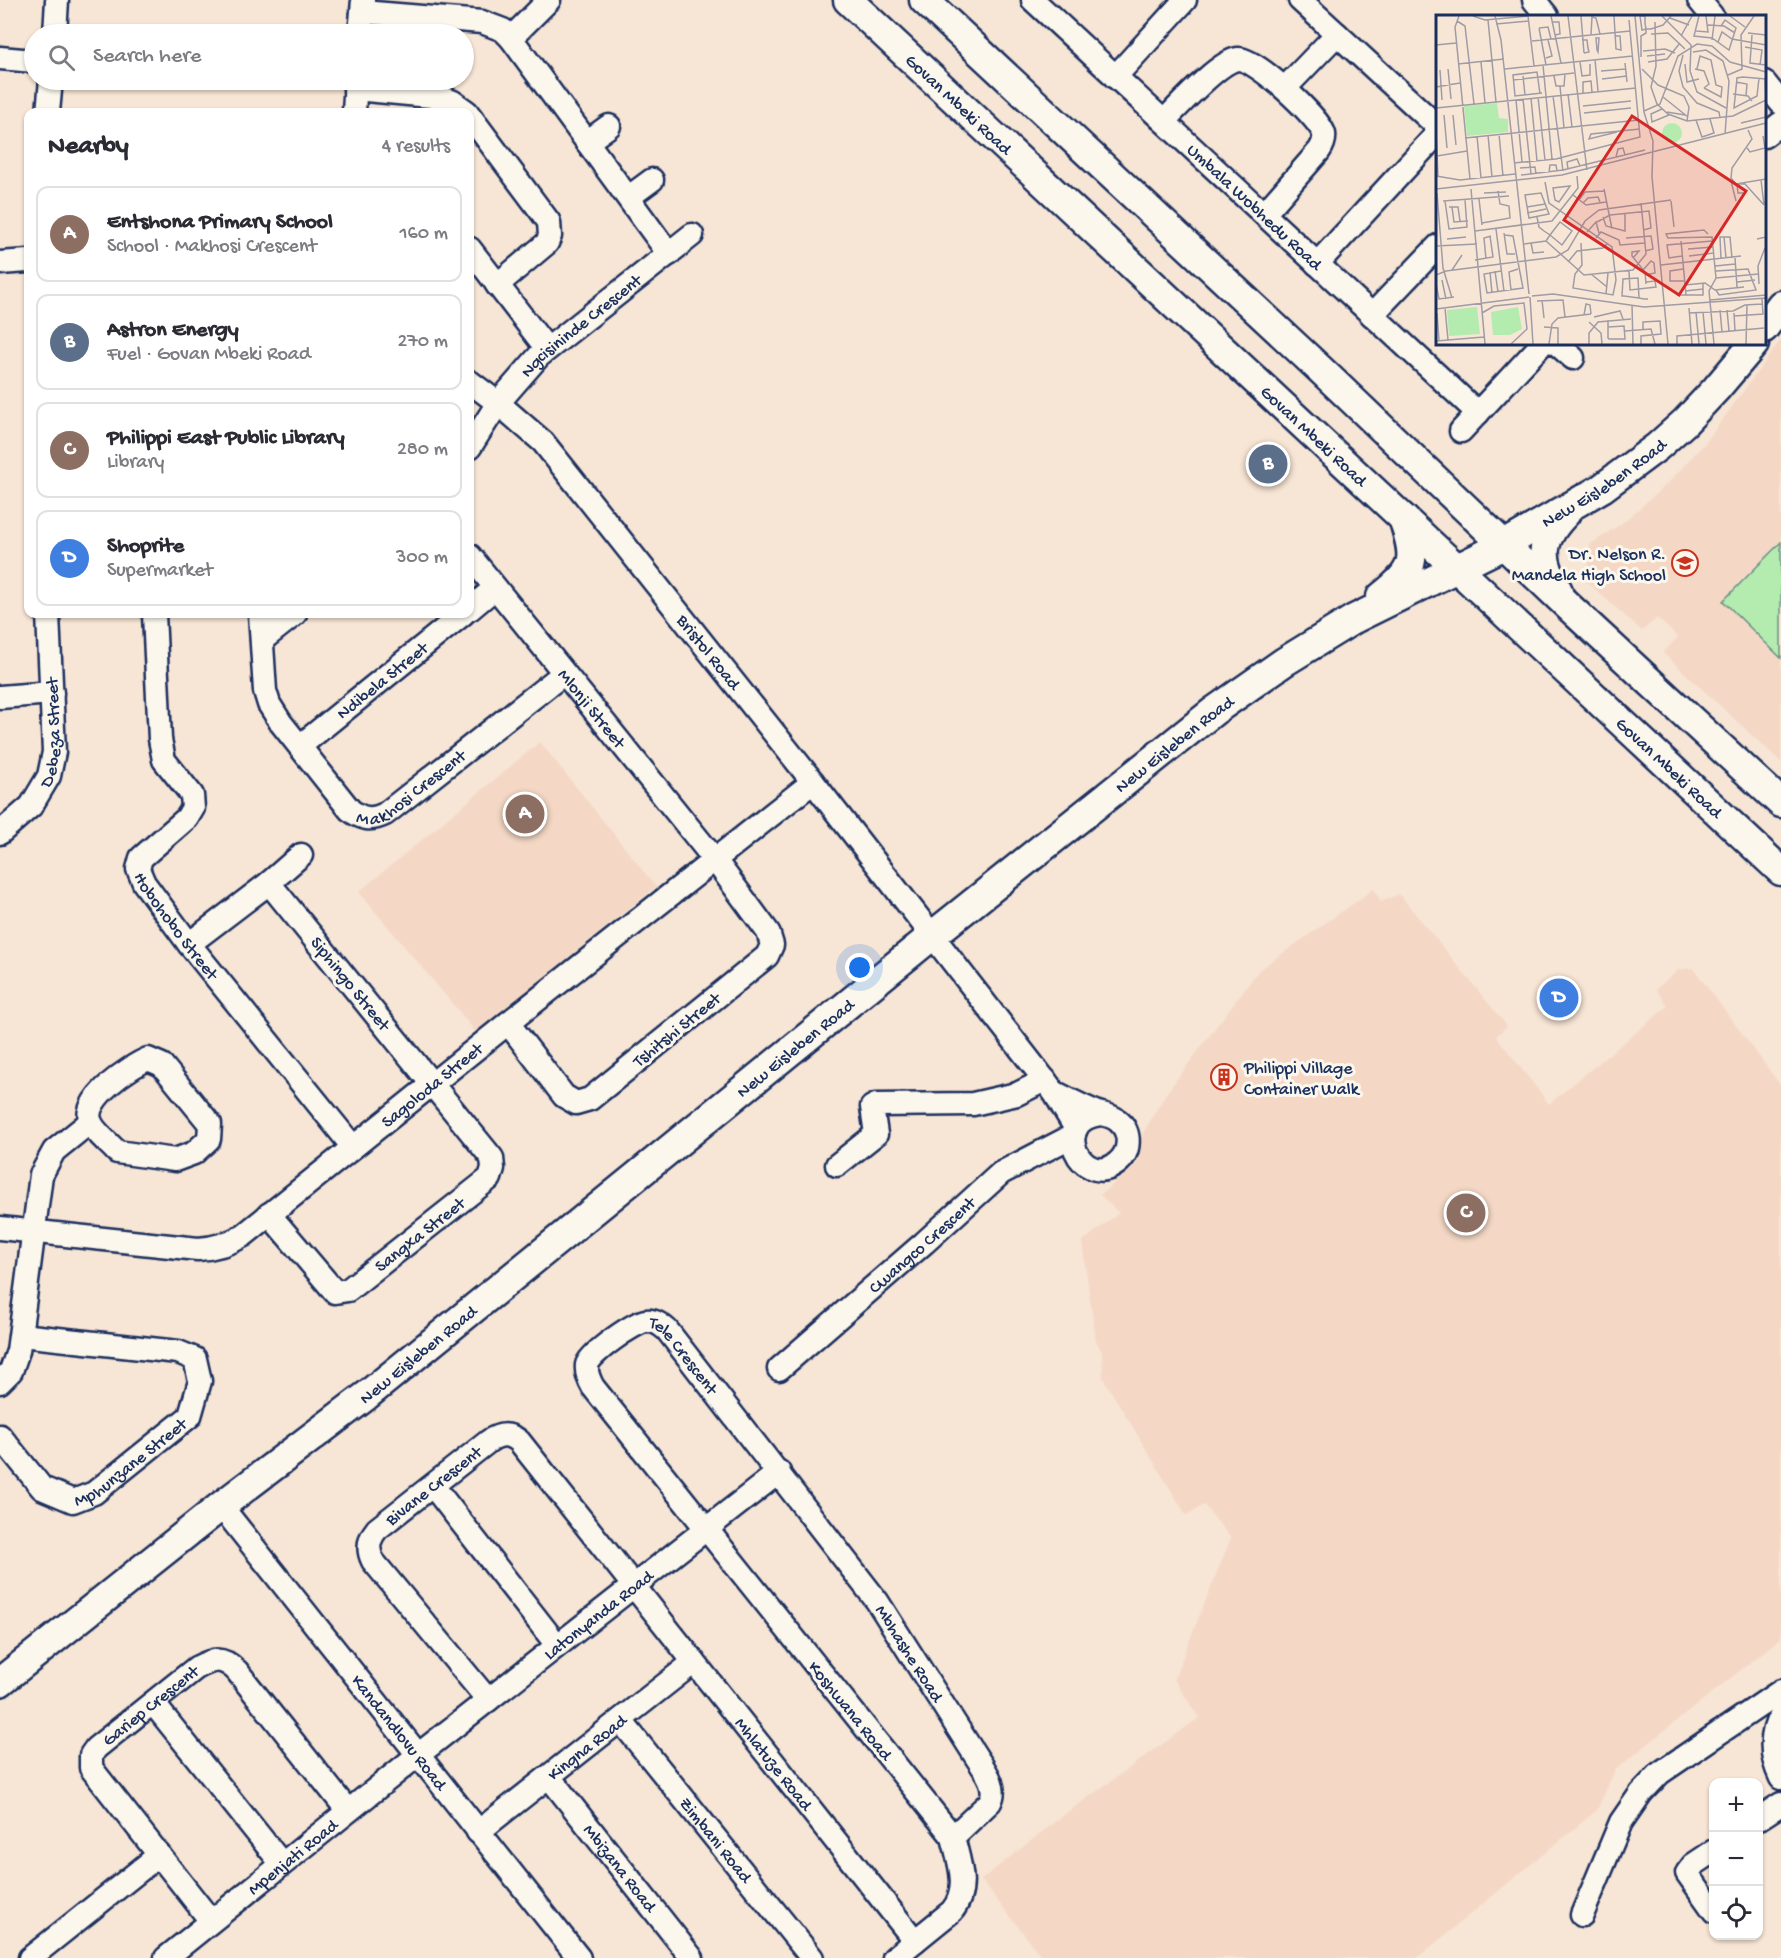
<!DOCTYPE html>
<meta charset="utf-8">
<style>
:root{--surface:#fff;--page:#f7f7f7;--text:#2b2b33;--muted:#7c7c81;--line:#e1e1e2;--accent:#c8321e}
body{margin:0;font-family:"Gochi Hand",sans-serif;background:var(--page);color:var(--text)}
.controls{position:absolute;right:18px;bottom:18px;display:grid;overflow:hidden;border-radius:12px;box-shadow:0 2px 4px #0004}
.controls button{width:54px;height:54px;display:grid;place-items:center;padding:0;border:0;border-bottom:2px solid var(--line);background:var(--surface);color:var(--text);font:30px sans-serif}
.you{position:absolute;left:860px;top:968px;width:21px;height:21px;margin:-15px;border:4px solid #fff;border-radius:50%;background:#1a73e8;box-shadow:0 0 0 9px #1a73e833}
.badge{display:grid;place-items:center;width:39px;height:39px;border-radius:50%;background:var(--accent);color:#fff;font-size:20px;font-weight:700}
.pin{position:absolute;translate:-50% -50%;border:3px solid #fff;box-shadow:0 2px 6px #0006}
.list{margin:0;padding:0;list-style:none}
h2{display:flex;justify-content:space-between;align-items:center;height:78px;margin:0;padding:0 24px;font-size:26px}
h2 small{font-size:20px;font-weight:400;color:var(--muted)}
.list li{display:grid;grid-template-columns:39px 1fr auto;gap:18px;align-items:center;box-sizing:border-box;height:96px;margin:0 12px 12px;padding:0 12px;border:2px solid var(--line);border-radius:12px}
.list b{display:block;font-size:22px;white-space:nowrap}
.list p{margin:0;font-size:20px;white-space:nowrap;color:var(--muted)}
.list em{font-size:20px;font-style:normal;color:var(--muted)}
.icon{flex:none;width:33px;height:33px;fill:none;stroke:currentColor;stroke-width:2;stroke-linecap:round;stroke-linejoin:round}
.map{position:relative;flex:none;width:1781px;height:1958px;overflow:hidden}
.search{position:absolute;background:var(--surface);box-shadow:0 2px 4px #0004;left:24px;top:24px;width:450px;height:66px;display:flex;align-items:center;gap:15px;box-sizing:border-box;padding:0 21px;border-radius:33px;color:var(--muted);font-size:22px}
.panel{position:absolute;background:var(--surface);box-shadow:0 2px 4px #0004;left:24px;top:108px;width:450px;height:510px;border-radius:12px}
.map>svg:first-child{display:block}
.built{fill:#f4d8c5}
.green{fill:#b4ecaf;stroke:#688e86;stroke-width:1.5}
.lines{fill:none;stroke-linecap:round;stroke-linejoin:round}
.minor-casing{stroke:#1b2f5e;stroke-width:27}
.major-casing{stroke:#1b2f5e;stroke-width:33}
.minor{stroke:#fbf7ec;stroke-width:22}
.major{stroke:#fbf7ec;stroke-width:28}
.labels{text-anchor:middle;stroke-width:6;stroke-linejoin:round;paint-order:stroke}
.street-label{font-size:18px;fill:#1b2f5e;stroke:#fbf7ec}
.poi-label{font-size:18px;fill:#1b2f5e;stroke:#fbf7ec;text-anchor:end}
.inset-road{fill:none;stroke:#9f9ca5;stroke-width:1.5}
.view{fill:#d62828;fill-opacity:0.15;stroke:#d62828;stroke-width:3}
.inset-edge{fill:none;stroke:#1b2f5e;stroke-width:3}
</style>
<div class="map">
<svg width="1781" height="1958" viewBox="0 0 1781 1958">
<rect width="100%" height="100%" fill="#f7e5d5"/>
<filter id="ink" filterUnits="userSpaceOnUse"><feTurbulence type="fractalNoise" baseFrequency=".0167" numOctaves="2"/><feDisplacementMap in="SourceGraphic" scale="12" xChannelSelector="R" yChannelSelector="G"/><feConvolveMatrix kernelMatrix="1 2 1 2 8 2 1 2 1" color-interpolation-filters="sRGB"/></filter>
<g filter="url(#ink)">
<g class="built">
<polygon points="1781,340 1781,762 1663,653 1678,637 1657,618 1642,631 1587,582 1590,545 1625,521 1668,483 1706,442"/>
<polygon points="540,742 656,887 476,1032 359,892"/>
<polygon points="1374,889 1381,902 1399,894 1507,1026 1496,1036 1549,1104 1668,1006 1656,989 1678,970 1693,968 1781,1086 1781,1638 1615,1770 1597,1810 1417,1958 1043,1958 981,1880 1069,1811 1199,1718 1174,1679 1231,1538 1204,1505 1186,1515 1103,1378 1102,1352 1096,1340 1082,1242 1119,1213 1100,1195 1136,1165 1133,1151 1165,1095 1259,970"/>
</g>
<polygon class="green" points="1781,542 1781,658 1723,601"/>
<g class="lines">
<defs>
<g id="minor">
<path id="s1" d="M1033,0L1478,413"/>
<polyline points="1300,0 1438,127"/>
<polyline points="1534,0 1547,16"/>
<polyline points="1699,0 1712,16"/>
<polyline points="362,12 482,22 503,30 511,38 669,254"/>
<polyline points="55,34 57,0"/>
<polyline points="360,34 363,0"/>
<polyline points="511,38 549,0"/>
<polyline points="0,58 34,61"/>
<polyline points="1115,77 1185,0"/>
<polyline points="1764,82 1781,103"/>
<polyline points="1285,88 1337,34"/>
<polyline points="355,89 441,97 453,102 467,112"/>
<polyline points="48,112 51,80"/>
<polyline points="354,112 356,80"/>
<polyline points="470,116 549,222 550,236 547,243 497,285"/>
<path d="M1164,121C1178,107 1219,61 1238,59C1254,57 1319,117 1324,134C1325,140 1323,145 1319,151L1264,214"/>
<polyline points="1764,136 1781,123"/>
<polyline points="587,142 609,126"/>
<polyline points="629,197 652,180"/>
<polyline points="470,249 547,349"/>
<polyline points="0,263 28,261"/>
<polyline points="1317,264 1438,133"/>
<polyline points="1372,315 1438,246"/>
<polyline points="1557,344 1573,358"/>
<path id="s2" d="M470,382L498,403L543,442L813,782L1054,1092L1076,1129"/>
<polyline points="1461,431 1542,344"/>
<path id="s3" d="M470,447L498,403L539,356L692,235"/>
<path id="s4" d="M470,556L715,860L768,932L772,945L767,956L590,1099L576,1103L564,1096L508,1023"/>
<polyline points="470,609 495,588"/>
<path id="s5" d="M154,614L160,739L164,760L192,795L193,808L187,818L141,858L138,869L144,883L189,944L353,1147"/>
<path id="s6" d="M260,614L265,691L269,704L281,723L350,810C362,819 371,821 385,814L563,674"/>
<polyline points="262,640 295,614"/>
<polyline points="0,697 52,693"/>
<path id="s7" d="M300,746L463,614"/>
<path id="s8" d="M0,833L31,806L49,776L54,752L48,614"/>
<polyline points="189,944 269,883 301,855"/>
<path d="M148,1059L162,1065L210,1124L209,1139L194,1153L175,1160L117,1152C109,1143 93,1131 90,1120C83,1098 131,1066 148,1059Z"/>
<path d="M1054,1092C1068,1099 1081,1106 1096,1112C1103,1115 1111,1115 1117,1120C1132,1131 1131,1153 1116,1164C1082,1189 1048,1121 1100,1114"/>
<polyline points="837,1165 876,1134 872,1107 876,1105 973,1104 1017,1094 1045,1080"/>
<path id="s9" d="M269,1214L335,1292L348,1290L490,1178L493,1168L492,1158L269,883"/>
<path id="s10" d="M0,1228L198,1249C216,1248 229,1244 244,1235L508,1023L813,782"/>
<path id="s11" d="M779,1369L924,1243L1001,1173L1074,1135"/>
<polyline points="0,1382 11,1371 18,1351 41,1175 54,1151 90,1122"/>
<path id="s12" d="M0,1436L42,1488L73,1501L94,1493L190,1416L200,1381L195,1359L178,1352L21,1335"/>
<polyline points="433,1486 557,1645"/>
<path id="s13" d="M221,1506L579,1958"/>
<path id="s14" d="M488,1700L373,1561C367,1549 368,1540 377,1529L489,1441C499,1434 509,1433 519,1441L915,1941"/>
<polyline points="153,1703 282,1864"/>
<path d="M1781,1714C1769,1736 1770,1756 1781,1778"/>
<path id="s15" d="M621,1721L812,1958"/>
<path id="s16" d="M550,1778L692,1958"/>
<polyline points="1758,1819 1781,1804"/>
<path id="s17" d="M478,1832L694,1662"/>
<polyline points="1714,1851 1693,1865 1687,1873 1714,1911"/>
<polyline points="1582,1915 1621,1822 1641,1793 1660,1773 1781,1691"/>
<path id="s18" d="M211,1921L91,1768V1755L96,1748L196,1668C213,1659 222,1656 237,1671L348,1811"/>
<polyline points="30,1958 159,1855"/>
<path id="s19" d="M166,1958L418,1755L779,1472"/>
<path id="s20" d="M894,1958L952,1911C970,1889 959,1862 953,1837L593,1387C589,1380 586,1373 587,1365C589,1354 635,1322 646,1321C655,1320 661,1325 667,1330L877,1601L975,1755C983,1768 999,1786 990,1802L953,1837"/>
</g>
<g id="major">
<path id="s21" d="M848,0L1781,871"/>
<polyline points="924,0 1322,371 1568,606 1781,803"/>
<polyline points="1764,328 1781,305"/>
<path d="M1558,591C1539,559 1539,540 1566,513"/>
<path d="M1381,597C1416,569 1417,561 1403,518"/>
<path id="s22" d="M0,1682L221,1506L366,1396L933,935L1214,711L1284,662L1354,619L1504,545L1602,488L1657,447L1685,422L1716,389L1754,344"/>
</g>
</defs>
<use href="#minor" class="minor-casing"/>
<use href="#major" class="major-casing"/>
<use href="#minor" class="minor"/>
<use href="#major" class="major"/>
</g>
</g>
<defs>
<symbol id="school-ring" viewBox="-11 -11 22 22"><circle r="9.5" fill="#fbf7ec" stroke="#c8321e" stroke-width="1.5"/><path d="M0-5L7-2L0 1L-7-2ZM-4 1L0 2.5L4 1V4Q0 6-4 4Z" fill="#c8321e"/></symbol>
<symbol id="building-ring" viewBox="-11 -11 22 22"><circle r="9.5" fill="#fbf7ec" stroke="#c8321e" stroke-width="1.5"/><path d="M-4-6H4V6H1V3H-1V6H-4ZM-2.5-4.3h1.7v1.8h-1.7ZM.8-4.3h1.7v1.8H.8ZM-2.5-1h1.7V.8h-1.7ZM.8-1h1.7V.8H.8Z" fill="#c8321e"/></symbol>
</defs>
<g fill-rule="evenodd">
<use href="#school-ring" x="1670" y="548" width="30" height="30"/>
<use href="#building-ring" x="1209" y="1062" width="30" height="30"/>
</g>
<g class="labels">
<g class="street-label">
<text dy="6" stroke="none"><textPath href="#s21" startOffset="152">Govan Mbeki Road</textPath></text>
<text dy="6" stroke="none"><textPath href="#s1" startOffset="303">Umbala Wobhedu Road</textPath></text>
<text dy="6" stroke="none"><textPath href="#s3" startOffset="166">Ngcisininde Crescent</textPath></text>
<text dy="6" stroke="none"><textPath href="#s21" startOffset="638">Govan Mbeki Road</textPath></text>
<text dy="6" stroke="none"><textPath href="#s22" startOffset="2007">New Eisleben Road</textPath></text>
<text dy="6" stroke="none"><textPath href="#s2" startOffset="362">Bristol Road</textPath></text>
<text dy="6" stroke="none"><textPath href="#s7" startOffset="105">Ndibela Street</textPath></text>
<text dy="6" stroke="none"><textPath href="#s4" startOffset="195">Mlonji Street</textPath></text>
<text dy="6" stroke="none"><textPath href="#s8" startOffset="120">Debeza Street</textPath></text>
<text dy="6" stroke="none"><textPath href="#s22" startOffset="1503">New Eisleben Road</textPath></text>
<text dy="6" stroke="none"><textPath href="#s21" startOffset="1124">Govan Mbeki Road</textPath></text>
<text dy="6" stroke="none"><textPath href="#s6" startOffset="297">Makhosi Crescent</textPath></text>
<text dy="6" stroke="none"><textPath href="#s5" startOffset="357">Hobohobo Street</textPath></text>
<text transform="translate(351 983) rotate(51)" y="6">Siphingo Street</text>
<text transform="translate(676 1029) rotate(-39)" y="6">Tshitshi Street</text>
<text dy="6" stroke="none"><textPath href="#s22" startOffset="1017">New Eisleben Road</textPath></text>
<text dy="6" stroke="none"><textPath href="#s10" startOffset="488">Sagoloda Street</textPath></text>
<text dy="6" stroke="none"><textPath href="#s9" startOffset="206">Sangxa Street</textPath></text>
<text dy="6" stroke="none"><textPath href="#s11" startOffset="189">Cwangco Crescent</textPath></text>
<text dy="6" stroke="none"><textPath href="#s22" startOffset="531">New Eisleben Road</textPath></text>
<text dy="6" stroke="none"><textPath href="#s20" startOffset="879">Tele Crescent</textPath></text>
<text dy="6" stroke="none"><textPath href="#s12" startOffset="170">Mphunzane Street</textPath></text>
<text dy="6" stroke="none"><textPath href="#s14" startOffset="286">Bivane Crescent</textPath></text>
<text dy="6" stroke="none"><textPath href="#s19" startOffset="552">Latonyanda Road</textPath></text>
<text dy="6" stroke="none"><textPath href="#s20" startOffset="1254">Mbhashe Road</textPath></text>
<text dy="6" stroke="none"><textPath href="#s18" startOffset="285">Gariep Crescent</textPath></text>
<text transform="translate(851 1710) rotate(51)" y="6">Koshwana Road</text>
<text dy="6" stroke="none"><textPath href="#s13" startOffset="288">Kandandlovu Road</textPath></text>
<text dy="6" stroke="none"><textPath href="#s17" startOffset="138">Kingna Road</textPath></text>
<text dy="6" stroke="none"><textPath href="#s14" startOffset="801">Mhlatuze Road</textPath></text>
<text dy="6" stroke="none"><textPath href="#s15" startOffset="152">Zimbani Road</textPath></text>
<text dy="6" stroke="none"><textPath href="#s19" startOffset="162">Mpenjati Road</textPath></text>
<text dy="6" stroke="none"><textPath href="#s16" startOffset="114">Mbizana Road</textPath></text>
</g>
<g class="poi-label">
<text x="1666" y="559">Dr. Nelson R.<tspan x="1666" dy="21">Mandela High School</tspan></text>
<text x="1244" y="1073" text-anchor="start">Philippi Village<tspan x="1244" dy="21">Container Walk</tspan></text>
</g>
</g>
<g transform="translate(1436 15)">
<rect width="330" height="330" fill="#f7e5d5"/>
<path d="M61,88L63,103L72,104V117L31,121L28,91ZM226 118a10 10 0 1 1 20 0a10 10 0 1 1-20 0ZM41,292L44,319L13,321L11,295ZM82,292L86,314L74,320H57L55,297Z" fill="#b4ecaf"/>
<path class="inset-road" d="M23,1L19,12L34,164M37,1L49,5L93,1M59,1L65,25L93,279M92,1L98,51M115,1L125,48M132,1L151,155M145,1L148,38M178,1L180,34L185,35L184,21H180M199,1L208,97L217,126L216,162L232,329M226,1L255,30L254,56L261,77L290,93M263,1L258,21L276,23L293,35L300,13L289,5L285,11M294,1L309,12M234,3L253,10M52,5L60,87M21,6L29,11L38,89M116,7H123L124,19L119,20M219,7L220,51L215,72L221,89L232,99L251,106L297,101L330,85M60,9L93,6M272,10L288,11L299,18M103,13L110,50M103,13L112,12L115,24M260,16L272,17L270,1M312,18L330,20M215,19L232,18L249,34M155,20L156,2L160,3L164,19M316,20L314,48L330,50M245,21L256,1M160,23H163L162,37L161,35ZM146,25H151L152,33L153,37L148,38M276,25L279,1M96,26L194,16M282,27L286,17L296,24L330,30M0,30L20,28M309,32L326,35L324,50M207,36L229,34L239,38M257,37L270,35L287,46M247,40L243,56L247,72L261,88L283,97L284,103M211,41L229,39M205,42V21L210,18V14L209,8V1H204L206,15L210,14H215L227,10L235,1M110,43L116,41L112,25M159,45L162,76M287,46L293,66L289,119M45,47L49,88M144,47L146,61L154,60V49M212,47L231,44L244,28M189,48L191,67M22,49L68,44M249,49L251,67L263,64M107,50L116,144M12,54L15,84M69,54L197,41M206,54L222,70L248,81L253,92L251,106M259,54L268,56L273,69L268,73M261,54L264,41L275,45L280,70L286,72L285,82L268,73M4,55L6,85M165,56L190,54M292,60L306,54L305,20L318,1M87,61L89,80M118,61L120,71H128L129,59M323,63L321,81L298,93L301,63L307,62L330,64M329,63L330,84M166,64L191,61M77,65L138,58M300,67L311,69L310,81M124,71L128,113M0,72L24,68M147,78V67L155,66L156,77M104,79L101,57L77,60L79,81L106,78M132,79L136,112M297,79L312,81L316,86M117,81L127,156M102,82L109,145M227,82L252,102M95,83L101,146M87,84L95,159M80,85L86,147M147,91L195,86M0,93L200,73M226,94L215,99L216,107L233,100M208,96L224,89L242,41L261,29L276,31L294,47L330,57M231,97L249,100M148,98L195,93M8,100L11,133M17,100L20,130M260,105L266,122L278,118L274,104M305,108L330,102M0,114L2,161M312,115L316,124L296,153L295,163L300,169L330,164M181,117L153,124L155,119L204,114M63,119L67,161M52,120L56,162M41,121L45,163M29,123L203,105M311,133L314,137L329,133L327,121M1,141L31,136M180,142L182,134L187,133L189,140M78,148L120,144L204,122L193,5M84,153L99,152L100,159M132,154L131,147L141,144L144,151M113,157L114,150H120L121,156M85,160L127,155L209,135M0,161L24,165L79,159M325,165L328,190M295,166L300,186M109,167L113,188L176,232L180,265L177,280L137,273L139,259L146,250L145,228M134,171L123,187L119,185L117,173ZM0,174L126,160L330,108M35,174L49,329M168,174L176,214M1,178L7,253L16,283M48,178L70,177M105,178L113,199L93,203L89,180ZM307,178H302L301,169H309L328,190M137,180L150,190L170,187M43,184L46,210M143,185L149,177L169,176M7,186L73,181M9,186L13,214L31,212L29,185M235,186L238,212M147,188L152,183L162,182L164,187M13,192H22L24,206M16,192L18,207L32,206M91,192L109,189M91,198L110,194M167,202L170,211L189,216V198M161,207L174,200L213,196L215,213L207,215M46,208L74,203L73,191L64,189L62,176M60,214L68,276M39,216L116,206L142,173L141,161M151,217L160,207L163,218M68,218L71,239H79M272,219L268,215L230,219L232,223L276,222L280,263L273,276L278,329M288,222L290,243M330,222L321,224L330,222M160,223L165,217L183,225L184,230L209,228M190,223L215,221L217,234L209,236M11,224L30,222M110,226L148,260L197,255L210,239L205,188M245,226L250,280M95,228L97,238L108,237M88,229L110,226L114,220L124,207L136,216L126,230L114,220L108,216L103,212L101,202M0,231L41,229M252,234L277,232M246,241L233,243L231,230L276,226M253,241L278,238M197,243L203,236L196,237V241L209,257L210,269M299,243L301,272M50,244L48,223L55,221M285,244L284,222H294L296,243M39,245L57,242L54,221M132,247L141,236L167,233L171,229M225,250L305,241M279,251L299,249M247,254L234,256V266H249M16,255L26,240M207,255L215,246L218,248L219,258L209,260M59,256L62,277M65,256L48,259L51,278L87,273L77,221L68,220M193,256L194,275L220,272L219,266L210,267M280,256L312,254L320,275L283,280L280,275M54,257L56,278M155,259L171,272M0,260L10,256L120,242L132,235L149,206L163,195L235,185M280,263L322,259M6,265L10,284M301,267L319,265M0,269L3,284L18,282M323,269L322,251L329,233M249,270L269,268L279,275L308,272M75,275L73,257L82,254M249,276L267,274M170,279L172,258M241,280H267V269M96,281L117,279L208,292L330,283M94,282L97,329M203,283L202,263L187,264L186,281H188L203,283L208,284H212M106,285L108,303M274,285L330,280M101,286L127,285L129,302M196,290L197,329M9,293L12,325M253,293L256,329M0,294L93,282M284,295L286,317M291,295L293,316M297,296L309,290L326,289M260,297L263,329M267,297L270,329M1,298L3,325M46,298L58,291L88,288L91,314L75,329M253,298L297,296M298,298L299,316M148,300L150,289L154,290L155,299M298,301L327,299L326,284M158,302L184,296L187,304M172,305V323L173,324H189L188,311L172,312M153,307L165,318L166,329M108,312L122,313V329M189,316L215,314L219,329M0,326L48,322M113,329L116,309L122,303L155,299M153,329V318L162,307L195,304M205,329V321L225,319L224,306L207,307V314M241,329V321L328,313M310,329L311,290"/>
<path class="view" d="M196,101L310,176L243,280L128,205Z"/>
<rect width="330" height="330" class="inset-edge"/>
</g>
</svg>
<div class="controls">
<button>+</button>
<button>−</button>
<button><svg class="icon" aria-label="locate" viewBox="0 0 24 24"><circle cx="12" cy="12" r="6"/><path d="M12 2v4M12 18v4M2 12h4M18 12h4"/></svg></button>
</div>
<div class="you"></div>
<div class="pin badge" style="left:525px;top:814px;background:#8d6e63">A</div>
<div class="pin badge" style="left:1268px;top:464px;background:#5c6f8a">B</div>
<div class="pin badge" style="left:1466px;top:1213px;background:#8d6e63">C</div>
<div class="pin badge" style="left:1559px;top:998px;background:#3f7fe0">D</div>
<div class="search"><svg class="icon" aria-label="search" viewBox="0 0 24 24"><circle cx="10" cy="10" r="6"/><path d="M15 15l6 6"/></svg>Search here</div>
<section class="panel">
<h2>Nearby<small>4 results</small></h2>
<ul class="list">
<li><span class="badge" style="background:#8d6e63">A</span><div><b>Entshona Primary School</b><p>School · Makhosi Crescent</p></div><em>160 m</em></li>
<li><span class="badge" style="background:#5c6f8a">B</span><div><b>Astron Energy</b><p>Fuel · Govan Mbeki Road</p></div><em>270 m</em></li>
<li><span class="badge" style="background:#8d6e63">C</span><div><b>Philippi East Public Library</b><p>Library</p></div><em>280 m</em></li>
<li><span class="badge" style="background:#3f7fe0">D</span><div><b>Shoprite</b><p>Supermarket</p></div><em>300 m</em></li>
</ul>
</section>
</div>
